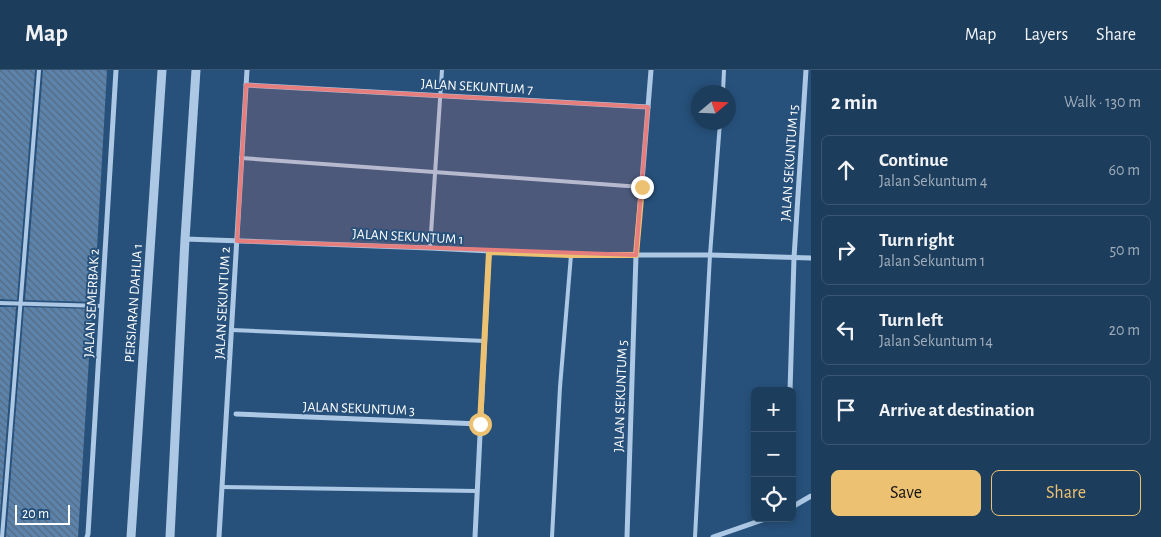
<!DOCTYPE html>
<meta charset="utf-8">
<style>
:root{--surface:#1d3d5c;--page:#2a4865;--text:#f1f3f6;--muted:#a0aebb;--line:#3b5672;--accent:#ecc272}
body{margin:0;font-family:"Alegreya Sans",sans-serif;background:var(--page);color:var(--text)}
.controls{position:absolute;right:15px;bottom:15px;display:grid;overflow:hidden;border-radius:8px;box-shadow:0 2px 8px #0003}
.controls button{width:45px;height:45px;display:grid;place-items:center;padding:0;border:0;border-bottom:1px solid var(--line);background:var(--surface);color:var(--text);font:25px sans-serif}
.compass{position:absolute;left:691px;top:15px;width:45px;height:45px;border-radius:50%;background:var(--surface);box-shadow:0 2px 8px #0003;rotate:71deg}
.scale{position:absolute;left:15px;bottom:12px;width:55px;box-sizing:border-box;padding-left:5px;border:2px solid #fff;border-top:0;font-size:14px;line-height:18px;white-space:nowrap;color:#fff;-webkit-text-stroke:4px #27517b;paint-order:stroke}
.stop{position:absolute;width:15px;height:15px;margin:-11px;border:4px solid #ecc272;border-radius:50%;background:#fff}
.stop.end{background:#ecc272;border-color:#fff;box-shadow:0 1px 5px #0008}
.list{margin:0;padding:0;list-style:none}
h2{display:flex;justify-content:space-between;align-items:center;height:65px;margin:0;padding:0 20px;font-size:21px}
h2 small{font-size:16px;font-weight:400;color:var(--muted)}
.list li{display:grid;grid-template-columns:32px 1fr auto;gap:15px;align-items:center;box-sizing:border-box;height:70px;margin:0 10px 10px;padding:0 10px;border:1px solid var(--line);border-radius:8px}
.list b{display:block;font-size:19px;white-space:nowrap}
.list p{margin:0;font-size:16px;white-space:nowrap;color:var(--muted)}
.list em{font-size:16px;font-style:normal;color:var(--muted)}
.actions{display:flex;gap:10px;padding:15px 20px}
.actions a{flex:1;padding:11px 0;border:1px solid var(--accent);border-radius:8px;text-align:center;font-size:18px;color:var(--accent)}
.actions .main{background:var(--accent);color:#111}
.icon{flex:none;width:28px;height:28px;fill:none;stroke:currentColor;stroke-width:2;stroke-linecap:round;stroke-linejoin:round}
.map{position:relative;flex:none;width:811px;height:467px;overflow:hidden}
header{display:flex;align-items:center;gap:30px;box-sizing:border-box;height:70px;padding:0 25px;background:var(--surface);border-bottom:1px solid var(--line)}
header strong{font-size:24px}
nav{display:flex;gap:28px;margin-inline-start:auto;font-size:18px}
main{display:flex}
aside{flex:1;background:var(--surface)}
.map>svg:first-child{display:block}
.building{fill:url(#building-back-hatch)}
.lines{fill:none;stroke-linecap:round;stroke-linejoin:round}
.service{stroke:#acc8e4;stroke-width:4}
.minor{stroke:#acc8e4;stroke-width:5}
.tertiary{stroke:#acc8e4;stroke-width:9}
.route{stroke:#ecc272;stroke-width:6}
.marked{fill:#e67e7e;fill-opacity:0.2;stroke:#e67e7e;stroke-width:4;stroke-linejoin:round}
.labels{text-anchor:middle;stroke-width:4;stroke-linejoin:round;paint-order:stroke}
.street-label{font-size:14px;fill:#fff;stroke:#27517b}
</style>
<header>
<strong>Map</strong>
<nav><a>Map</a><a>Layers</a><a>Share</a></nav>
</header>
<main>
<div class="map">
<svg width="811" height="467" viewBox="0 0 811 467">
<defs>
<pattern id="building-back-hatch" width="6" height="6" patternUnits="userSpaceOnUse" patternTransform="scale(1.25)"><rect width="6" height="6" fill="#5c83ab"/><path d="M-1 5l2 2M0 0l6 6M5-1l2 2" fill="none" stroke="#556a80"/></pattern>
</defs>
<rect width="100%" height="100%" fill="#27517b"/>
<g class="building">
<polygon points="0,0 35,0 17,230 0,229"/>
<polygon points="43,0 107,0 94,232 25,230"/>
<polygon points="0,237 16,237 0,445"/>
<polygon points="24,237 92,239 78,467 6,467"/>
</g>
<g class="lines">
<g class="service">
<polyline points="723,22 724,0"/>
<polyline points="241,88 641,117"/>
<polyline points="430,178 442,0"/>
<polyline points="0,233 102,236"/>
<polyline points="232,260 485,271"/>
<polyline points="222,417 477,421"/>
<polyline points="2,467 39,0"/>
<polyline points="552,467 560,317 571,185"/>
<polyline points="695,467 710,185 720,52"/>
</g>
<g class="minor">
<polyline points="246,15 648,37"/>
<polyline points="185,169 430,178 571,185 710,185 811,188"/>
<polyline points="790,321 794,188 806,0"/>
<polyline points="236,344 480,354"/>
<polyline points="792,437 811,426"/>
<polyline points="87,467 88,464 116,0"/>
<polyline points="219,467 247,0"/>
<polyline points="475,467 489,182"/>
<polyline points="627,467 636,185 651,0"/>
<polyline points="713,467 768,448"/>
</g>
<g class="tertiary">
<polyline points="131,467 162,0"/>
<polyline points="170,467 185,169 196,0"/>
</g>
</g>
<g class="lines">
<polyline class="route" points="480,354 489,182 570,185 636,185 642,117"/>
</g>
<path class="marked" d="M246,15L648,37L636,185L237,171Z"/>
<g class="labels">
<g class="street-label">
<text transform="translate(477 16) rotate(3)" y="5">JALAN SEKUNTUM 7</text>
<text transform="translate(789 93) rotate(-86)" y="5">JALAN SEKUNTUM 15</text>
<text transform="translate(408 166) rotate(3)" y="5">JALAN SEKUNTUM 1</text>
<text transform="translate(91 233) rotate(-87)" y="5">JALAN SEMERBAK 2</text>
<text transform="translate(133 233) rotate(-86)" y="5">PERSIARAN DAHLIA 1</text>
<text transform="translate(222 233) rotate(-87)" y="5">JALAN SEKUNTUM 2</text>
<text transform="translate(620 326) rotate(-88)" y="5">JALAN SEKUNTUM 5</text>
<text transform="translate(359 338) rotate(2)" y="5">JALAN SEKUNTUM 3</text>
</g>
</g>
</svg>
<div class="controls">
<button>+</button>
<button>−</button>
<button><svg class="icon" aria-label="locate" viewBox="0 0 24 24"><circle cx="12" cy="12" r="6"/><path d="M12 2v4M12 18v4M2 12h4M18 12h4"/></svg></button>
</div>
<svg class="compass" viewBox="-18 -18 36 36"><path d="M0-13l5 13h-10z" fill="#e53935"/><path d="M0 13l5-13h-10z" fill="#a0aebb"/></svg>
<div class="scale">20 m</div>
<div class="stop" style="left:480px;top:354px"></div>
<div class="stop end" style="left:642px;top:117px"></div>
</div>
<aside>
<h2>2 min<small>Walk · 130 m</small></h2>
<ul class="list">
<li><svg class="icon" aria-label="ahead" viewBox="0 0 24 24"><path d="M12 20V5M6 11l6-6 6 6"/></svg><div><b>Continue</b><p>Jalan Sekuntum 4</p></div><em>60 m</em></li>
<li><svg class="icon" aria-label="right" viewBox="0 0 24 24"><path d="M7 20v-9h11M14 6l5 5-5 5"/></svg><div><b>Turn right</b><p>Jalan Sekuntum 1</p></div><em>50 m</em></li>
<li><svg class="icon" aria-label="left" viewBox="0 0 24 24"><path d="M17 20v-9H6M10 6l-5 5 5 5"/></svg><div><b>Turn left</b><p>Jalan Sekuntum 14</p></div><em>20 m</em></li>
<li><svg class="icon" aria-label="arrive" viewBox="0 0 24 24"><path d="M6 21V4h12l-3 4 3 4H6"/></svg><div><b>Arrive at destination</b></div></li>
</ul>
<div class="actions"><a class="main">Save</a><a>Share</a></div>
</aside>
</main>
